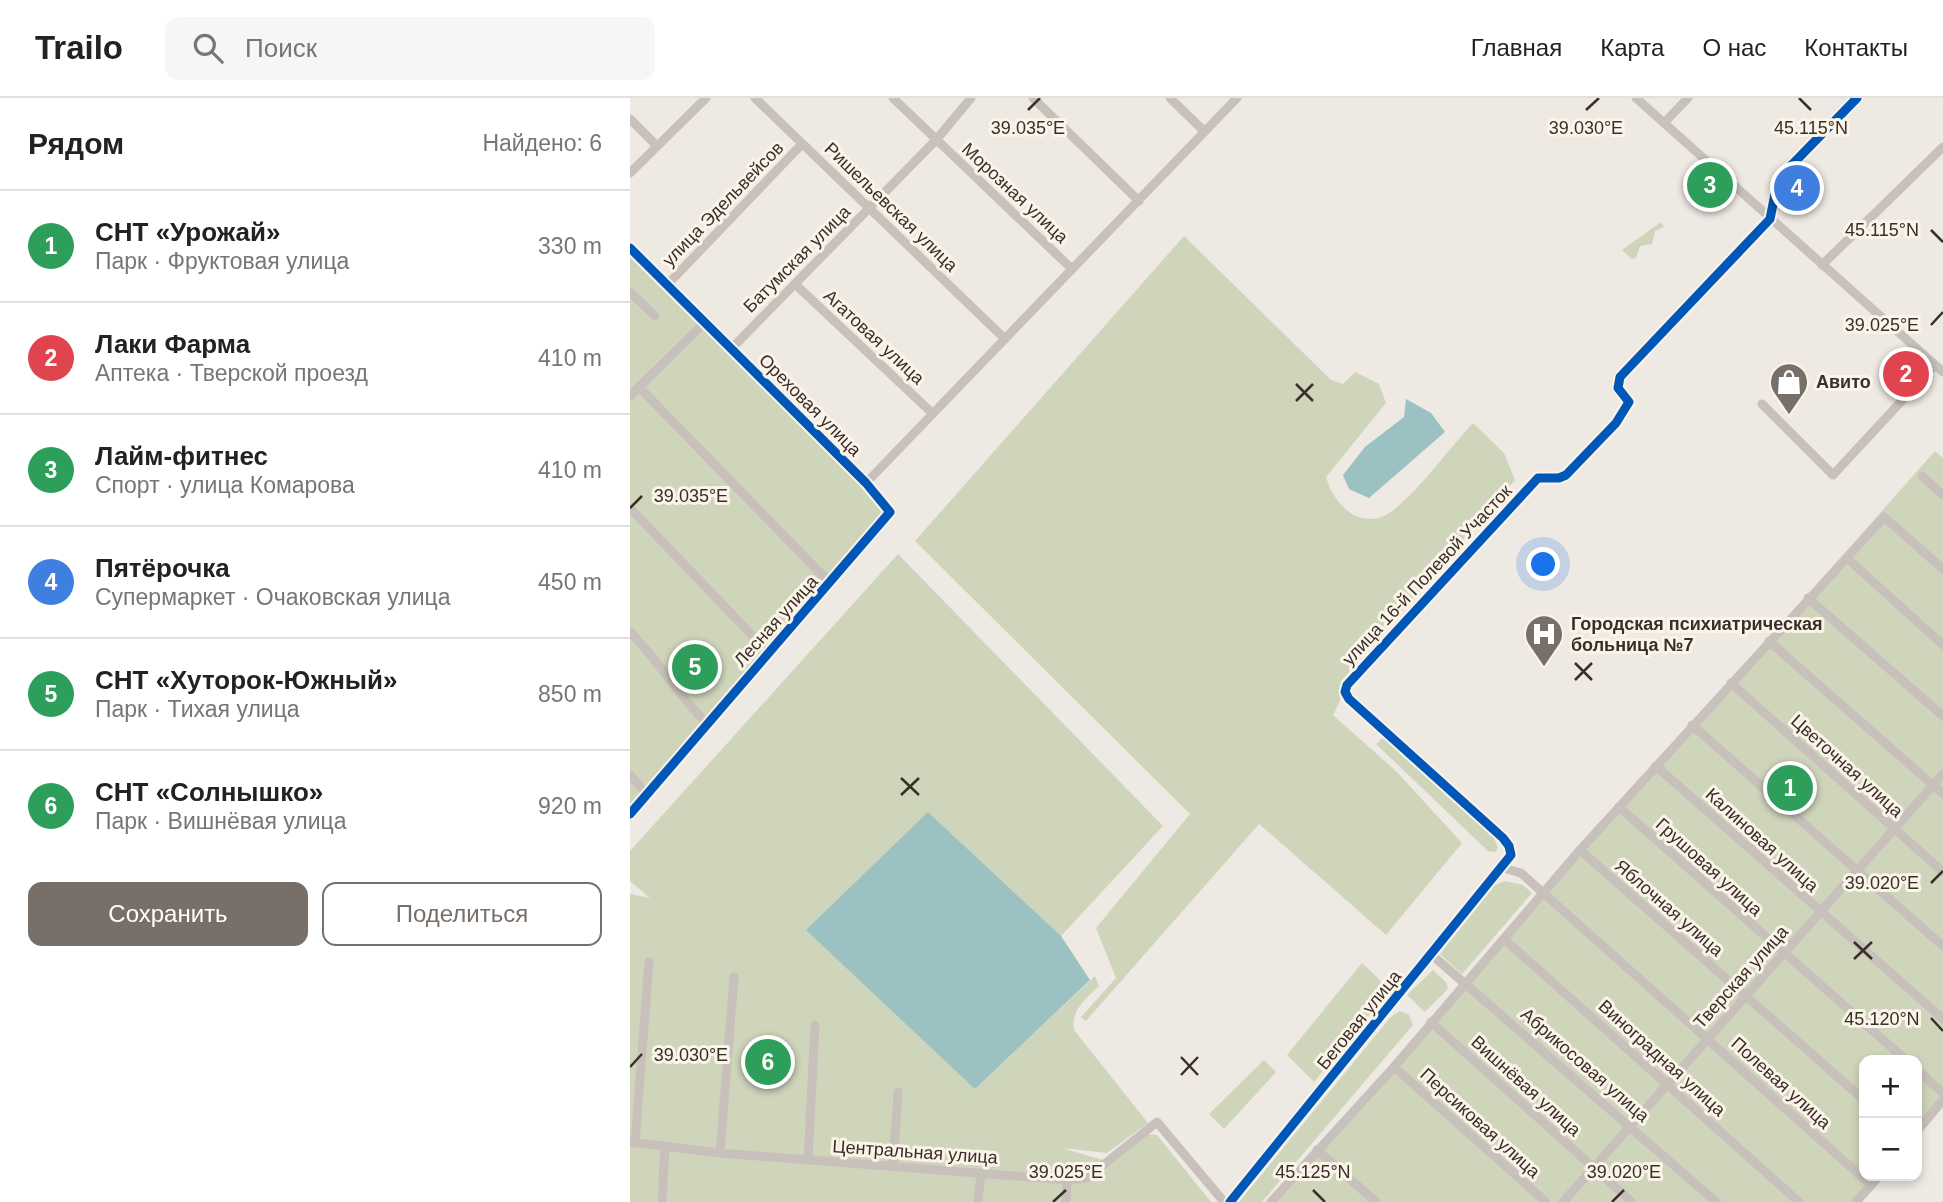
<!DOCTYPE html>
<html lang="ru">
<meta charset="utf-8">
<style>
:root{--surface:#fff;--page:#f6f6f6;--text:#222;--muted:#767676;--line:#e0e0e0;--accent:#796f69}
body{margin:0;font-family:Helvetica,sans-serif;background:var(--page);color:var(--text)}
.controls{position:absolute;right:21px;bottom:21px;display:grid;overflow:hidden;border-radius:14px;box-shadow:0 4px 10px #0003}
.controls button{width:63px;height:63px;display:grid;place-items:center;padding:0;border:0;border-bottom:2px solid var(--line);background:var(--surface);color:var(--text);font:35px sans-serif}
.you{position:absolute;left:914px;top:467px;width:24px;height:24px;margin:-18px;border:5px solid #fff;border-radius:50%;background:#1a73e8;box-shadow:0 0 0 10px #1a73e833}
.badge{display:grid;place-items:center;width:46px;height:46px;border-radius:50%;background:var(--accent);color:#fff;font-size:23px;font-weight:700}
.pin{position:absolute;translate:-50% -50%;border:4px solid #fff;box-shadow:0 2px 7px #0006}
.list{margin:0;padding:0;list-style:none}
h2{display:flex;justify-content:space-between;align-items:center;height:91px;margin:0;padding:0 28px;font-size:30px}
h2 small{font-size:23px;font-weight:400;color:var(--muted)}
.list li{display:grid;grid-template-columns:46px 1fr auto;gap:21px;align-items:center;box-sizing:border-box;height:112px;padding:0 28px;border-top:2px solid var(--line)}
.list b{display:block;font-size:26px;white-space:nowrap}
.list p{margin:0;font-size:23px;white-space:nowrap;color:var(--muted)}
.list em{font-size:23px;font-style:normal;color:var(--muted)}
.actions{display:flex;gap:14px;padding:21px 28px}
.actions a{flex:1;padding:16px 0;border:2px solid var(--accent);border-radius:14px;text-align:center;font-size:24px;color:var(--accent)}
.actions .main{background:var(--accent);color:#fff}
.icon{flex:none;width:38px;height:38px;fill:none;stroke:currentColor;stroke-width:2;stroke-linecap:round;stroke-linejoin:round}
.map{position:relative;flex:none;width:1313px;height:1104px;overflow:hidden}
header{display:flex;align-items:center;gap:42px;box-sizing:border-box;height:98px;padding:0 35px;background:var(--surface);border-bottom:2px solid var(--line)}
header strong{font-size:33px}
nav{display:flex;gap:38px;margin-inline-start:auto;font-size:24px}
.search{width:490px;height:63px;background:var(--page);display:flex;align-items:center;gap:18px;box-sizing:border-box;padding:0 24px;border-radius:14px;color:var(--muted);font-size:26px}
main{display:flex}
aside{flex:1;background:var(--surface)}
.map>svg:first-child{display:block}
.green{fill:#cfd5bb}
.water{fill:#9bc1c2}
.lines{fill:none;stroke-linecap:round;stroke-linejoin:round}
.minor{stroke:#c8c1bb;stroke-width:9}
.cycleway-casing{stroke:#fbf4e9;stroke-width:13}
.cycleway{stroke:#0057b8;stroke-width:9}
.ticks{fill:none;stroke:#3a2e28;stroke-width:2.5}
.labels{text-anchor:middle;stroke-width:6;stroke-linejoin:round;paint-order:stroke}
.street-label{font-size:18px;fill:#3a2e28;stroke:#fbf4e9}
.poi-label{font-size:18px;font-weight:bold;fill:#3a2e28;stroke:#fbf4e9;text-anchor:start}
.ticks-label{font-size:18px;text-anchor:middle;fill:#3a2e28;stroke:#fbf4e9;stroke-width:6;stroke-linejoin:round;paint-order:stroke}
</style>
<header>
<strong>Trailo</strong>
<div class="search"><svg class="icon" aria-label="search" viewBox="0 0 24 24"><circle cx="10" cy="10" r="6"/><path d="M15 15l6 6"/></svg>Поиск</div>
<nav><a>Главная</a><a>Карта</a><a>О нас</a><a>Контакты</a></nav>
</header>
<main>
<aside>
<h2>Рядом<small>Найдено: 6</small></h2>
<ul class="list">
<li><span class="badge" style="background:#2e9e5b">1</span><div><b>СНТ «Урожай»</b><p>Парк · Фруктовая улица</p></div><em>330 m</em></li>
<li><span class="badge" style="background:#e0444e">2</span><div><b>Лаки Фарма</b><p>Аптека · Тверской проезд</p></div><em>410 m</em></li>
<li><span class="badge" style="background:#2e9e5b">3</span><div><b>Лайм-фитнес</b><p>Спорт · улица Комарова</p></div><em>410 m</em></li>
<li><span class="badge" style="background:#3f7fe0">4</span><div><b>Пятёрочка</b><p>Супермаркет · Очаковская улица</p></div><em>450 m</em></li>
<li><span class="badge" style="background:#2e9e5b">5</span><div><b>СНТ «Хуторок-Южный»</b><p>Парк · Тихая улица</p></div><em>850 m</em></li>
<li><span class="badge" style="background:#2e9e5b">6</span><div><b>СНТ «Солнышко»</b><p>Парк · Вишнёвая улица</p></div><em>920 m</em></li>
</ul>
<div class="actions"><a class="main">Сохранить</a><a>Поделиться</a></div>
</aside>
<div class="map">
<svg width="1313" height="1104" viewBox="0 0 1313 1104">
<rect width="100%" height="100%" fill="#eee9e2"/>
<g class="green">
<polygon points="1031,124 1034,129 1025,133 1022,146 1010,148 1006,160 1002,161 992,152"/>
<path d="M554,138L701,282L713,286L725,274L749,286L756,305L696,379C705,410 734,436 765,411C793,387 817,353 843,325L874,355L885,382L711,583L710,603L703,617L767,674L832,745L756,837L629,726L456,923L451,919L486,880L466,830L560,716L285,443Z"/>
<polygon points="0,150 259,415 0,724"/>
<polygon points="1305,353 1313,360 1313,1007 1287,1038 1287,962 1234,962 1234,1078 1252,1078 1230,1104 640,1104"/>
<path d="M268,456L533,728L431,838L298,714L345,991L465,878L469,888C455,902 441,911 444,932L518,1025L477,1055L432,1050L480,1064L514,1036L527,1037L581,1104H0V796L20,800L0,783V753Z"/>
<polygon points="754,639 864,740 868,750 865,754 858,753 746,646"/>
<polygon points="875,783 893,787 902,795 832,876 810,856 865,787"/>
<polygon points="732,865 760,892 684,984 657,957"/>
<polygon points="803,872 816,884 818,891 795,914 777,897"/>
<polygon points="770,913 779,917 783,927 632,1104 609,1104 760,920"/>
<polygon points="634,962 646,974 594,1031 579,1016"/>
</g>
<g class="water">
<polygon points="776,301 801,315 815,334 739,400 719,391 713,377 735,349 774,319"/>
<polygon points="298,714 431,838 460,882 345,991 176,832"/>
</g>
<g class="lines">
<g class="minor">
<polyline points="125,0 375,241"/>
<polyline points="263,0 442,171"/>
<polyline points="403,0 509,103"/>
<polyline points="540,0 574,33"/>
<polyline points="1006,0 1313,274"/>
<polyline points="0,21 27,48"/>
<polyline points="1034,25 1058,0"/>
<polyline points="0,75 76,0"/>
<polyline points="0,150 236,385 260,414 0,716"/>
<polyline points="1192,167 1313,49"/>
<polyline points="165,186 302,315"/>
<polyline points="37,187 172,46"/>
<polyline points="0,194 25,218"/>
<polyline points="101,251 306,42 341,0"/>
<polyline points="9,289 200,485"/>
<polyline points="0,298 74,225"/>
<polyline points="1132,306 1203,377 1305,267"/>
<polyline points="1292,378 1313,397"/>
<polyline points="236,385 607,0"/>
<polyline points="0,410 139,555"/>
<polyline points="1218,461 1313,547"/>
<polyline points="1178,500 1313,618"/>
<path d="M0,534C28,562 48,596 76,625"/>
<polyline points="1139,543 1313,696"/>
<polyline points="1101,585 1313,774"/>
<polyline points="1062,627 1313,848"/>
<polyline points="1026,668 1313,921"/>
<polyline points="0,677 17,696"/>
<polyline points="989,709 1276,962"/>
<polyline points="950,752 1234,1002"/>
<polyline points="873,770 891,775 1241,1087"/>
<polyline points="874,841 1169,1104"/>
<polyline points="802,857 1086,1104"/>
<polyline points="801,924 1002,1104"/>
<polyline points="764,969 916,1104"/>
<polyline points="1287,972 1313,995"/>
<polyline points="1287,1033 1313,1002"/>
<polyline points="0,1044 90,1055 437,1082 457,1080 527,1024 594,1104"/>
<polyline points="5,1045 19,864"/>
<polyline points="687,1052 746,1104"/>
<polyline points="90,1055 104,879"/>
<polyline points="178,1061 185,927"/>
<polyline points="263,1068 268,994"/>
<polyline points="32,1104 35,1048"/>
<polyline points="348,1104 351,1075"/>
<polyline points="436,1104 437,1082"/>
<polyline points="600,1104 881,757 879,748 873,740 719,601 715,594 717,587 908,380 929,380 936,377 986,325 999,304 988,290 990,279 1140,121 1148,81 1227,0"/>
<polyline points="641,1104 764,969 950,752 1254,419 1313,471"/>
<polyline points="933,1104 1313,676"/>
<polyline points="1226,1104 1249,1078"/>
</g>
<defs>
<g id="cycleway">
<polyline points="0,150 236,385 260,414 0,716"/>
<polyline points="600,1104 881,757 879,748 873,740 719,601 715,594 717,587 908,380 929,380 936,377 986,325 999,304 988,290 990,279 1140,121 1148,81 1227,0"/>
</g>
</defs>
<use href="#cycleway" class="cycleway-casing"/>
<use href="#cycleway" class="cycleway"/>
</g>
<path class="ticks" d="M1169,0L1181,12M398,12L410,0M956,12L969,0M1301,132L1313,144M1301,227L1313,214M666,286L683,303M666,303L683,286M0,410L12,398M945,565L962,582M945,582L962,565M271,680L289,697M271,697L289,680M1301,785L1313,773M1224,844L1242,861M1224,861L1242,844M1301,920L1313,933M551,959L568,977M0,969L12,956M551,977L568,959M683,1092L695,1104M423,1104L436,1092M982,1104L994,1092"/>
<defs>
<symbol id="shop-pin" viewBox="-11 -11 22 30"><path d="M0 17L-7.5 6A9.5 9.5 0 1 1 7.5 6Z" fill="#796f69" stroke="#fbf4e9"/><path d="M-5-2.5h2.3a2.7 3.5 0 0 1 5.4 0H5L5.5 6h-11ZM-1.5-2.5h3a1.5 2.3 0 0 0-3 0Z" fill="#fff"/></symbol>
<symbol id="hospital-pin" viewBox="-11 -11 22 30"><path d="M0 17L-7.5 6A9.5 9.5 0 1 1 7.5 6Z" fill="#796f69" stroke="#fbf4e9"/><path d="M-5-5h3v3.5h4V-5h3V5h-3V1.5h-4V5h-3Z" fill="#fff"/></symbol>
</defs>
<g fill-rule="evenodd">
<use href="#shop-pin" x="1137" y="262" width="44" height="60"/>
<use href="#hospital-pin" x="892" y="514" width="44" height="60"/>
</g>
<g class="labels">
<g class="street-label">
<text transform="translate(385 95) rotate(43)" y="6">Морозная улица</text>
<text transform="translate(93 106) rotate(-46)" y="6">улица Эдельвейсов</text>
<text transform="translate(261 109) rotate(44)" y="6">Ришельевская улица</text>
<text transform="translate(167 161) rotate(-45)" y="6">Батумская улица</text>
<text transform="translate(244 239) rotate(43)" y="6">Агатовая улица</text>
<text transform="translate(180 307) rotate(45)" y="6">Ореховая улица</text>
<text transform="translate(797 477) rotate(-47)" y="6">улица 16-й Полевой Участок</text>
<text transform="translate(146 523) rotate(-48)" y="6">Лесная улица</text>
<text transform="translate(1217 668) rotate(42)" y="6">Цветочная улица</text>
<text transform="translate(1132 742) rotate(42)" y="6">Калиновая улица</text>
<text transform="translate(1079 769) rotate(42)" y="6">Грушовая улица</text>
<text transform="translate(1039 810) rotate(41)" y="6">Яблочная улица</text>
<text transform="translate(1111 879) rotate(-48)" y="6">Тверская улица</text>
<text transform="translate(729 922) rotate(-51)" y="6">Беговая улица</text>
<text transform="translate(1032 960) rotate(42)" y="6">Виноградная улица</text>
<text transform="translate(955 967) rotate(41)" y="6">Абрикосовая улица</text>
<text transform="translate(1151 985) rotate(42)" y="6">Полевая улица</text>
<text transform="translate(896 988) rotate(42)" y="6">Вишнёвая улица</text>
<text transform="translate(850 1025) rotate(42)" y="6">Персиковая улица</text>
<text transform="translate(285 1054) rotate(4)" y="6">Центральная улица</text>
</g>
<g class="poi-label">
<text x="1186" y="290">Авито</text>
<text x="941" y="532">Городская психиатрическая<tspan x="941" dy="21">больница №7</tspan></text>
</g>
</g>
<g class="ticks-label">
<text x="398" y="36">39.035°E</text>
<text x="956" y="36">39.030°E</text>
<text x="1181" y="36">45.115°N</text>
<text x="1252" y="138">45.115°N</text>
<text x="1252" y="233">39.025°E</text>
<text x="61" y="404">39.035°E</text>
<text x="1252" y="791">39.020°E</text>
<text x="1252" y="927">45.120°N</text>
<text x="61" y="963">39.030°E</text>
<text x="436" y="1080">39.025°E</text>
<text x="683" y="1080">45.125°N</text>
<text x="994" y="1080">39.020°E</text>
</g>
</svg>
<div class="controls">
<button>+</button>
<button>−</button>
</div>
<div class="you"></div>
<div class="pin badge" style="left:1160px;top:690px;background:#2e9e5b">1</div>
<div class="pin badge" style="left:1276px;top:276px;background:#e0444e">2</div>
<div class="pin badge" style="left:1080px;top:87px;background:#2e9e5b">3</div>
<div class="pin badge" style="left:1167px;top:90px;background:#3f7fe0">4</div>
<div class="pin badge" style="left:65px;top:569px;background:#2e9e5b">5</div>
<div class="pin badge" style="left:138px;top:964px;background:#2e9e5b">6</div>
</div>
</main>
